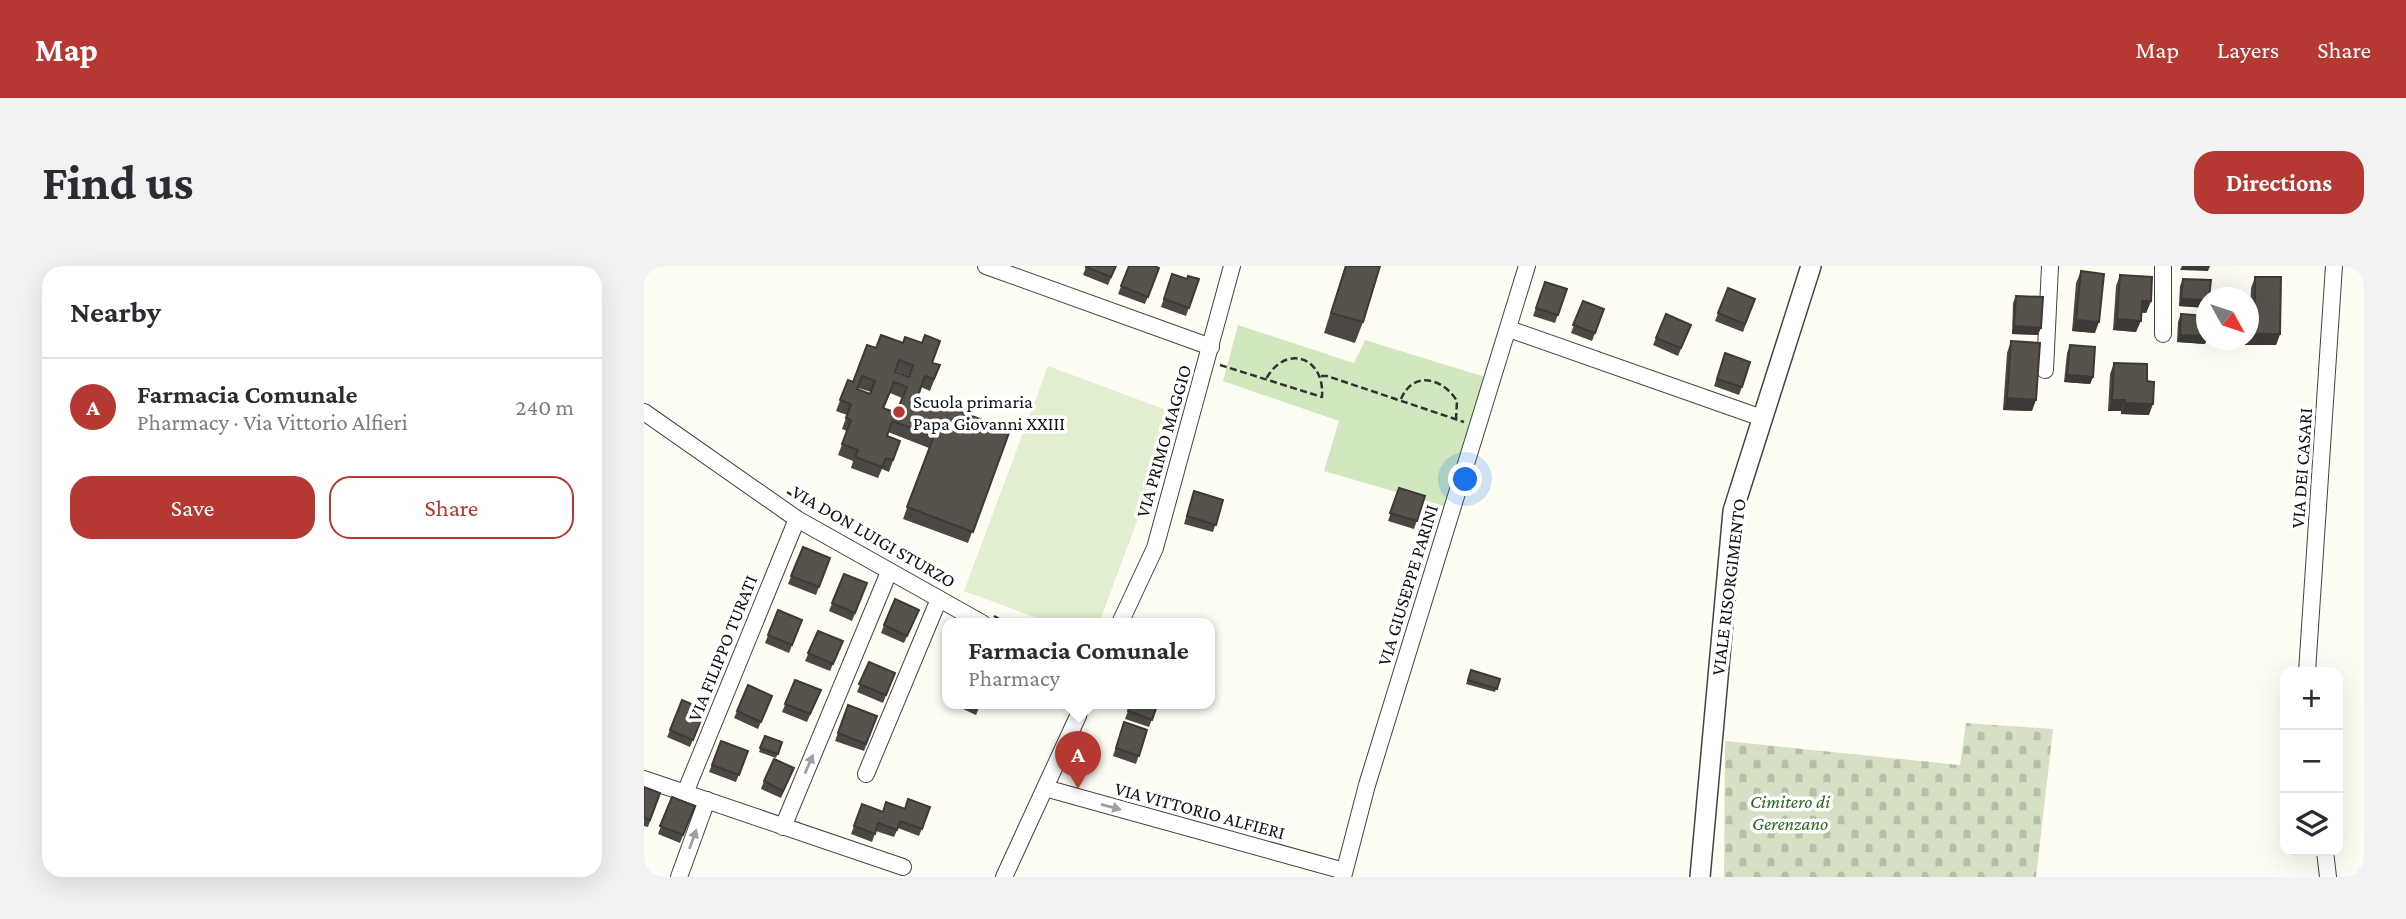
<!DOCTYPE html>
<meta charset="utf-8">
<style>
:root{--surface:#fff;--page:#f2f2f3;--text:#2b2b33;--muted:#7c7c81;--line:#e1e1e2;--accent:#b53833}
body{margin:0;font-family:"Crimson Pro",serif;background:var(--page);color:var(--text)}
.controls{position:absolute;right:21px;bottom:21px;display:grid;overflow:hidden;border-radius:14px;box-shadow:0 7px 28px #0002}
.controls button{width:63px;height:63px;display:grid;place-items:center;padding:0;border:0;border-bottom:2px solid var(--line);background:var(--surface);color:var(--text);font:35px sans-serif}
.compass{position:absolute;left:1552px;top:21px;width:63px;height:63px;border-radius:50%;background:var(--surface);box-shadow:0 7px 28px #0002;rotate:130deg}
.you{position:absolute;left:822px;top:214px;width:24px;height:24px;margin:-18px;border:5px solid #fff;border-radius:50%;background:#1a73e8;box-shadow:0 0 0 10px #1a73e833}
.badge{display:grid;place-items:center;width:46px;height:46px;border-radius:50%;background:var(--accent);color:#fff;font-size:23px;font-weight:700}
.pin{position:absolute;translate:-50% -58px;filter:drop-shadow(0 2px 4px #0008)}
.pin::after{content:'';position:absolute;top:37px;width:24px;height:21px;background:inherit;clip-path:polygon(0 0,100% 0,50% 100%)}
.popup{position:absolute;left:298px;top:352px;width:273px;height:91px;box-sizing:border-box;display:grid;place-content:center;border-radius:14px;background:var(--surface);filter:drop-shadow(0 2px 5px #0005);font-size:23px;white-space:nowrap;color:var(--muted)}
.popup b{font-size:26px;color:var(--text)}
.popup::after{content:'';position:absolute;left:50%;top:100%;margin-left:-14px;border:14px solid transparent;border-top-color:var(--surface)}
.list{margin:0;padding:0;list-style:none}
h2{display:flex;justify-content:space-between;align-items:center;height:91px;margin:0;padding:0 28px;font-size:30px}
h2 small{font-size:23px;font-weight:400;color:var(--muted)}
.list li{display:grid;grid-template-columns:46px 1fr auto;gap:21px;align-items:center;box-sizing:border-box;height:98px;padding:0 28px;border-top:2px solid var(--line)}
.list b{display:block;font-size:26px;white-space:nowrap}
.list p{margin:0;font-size:23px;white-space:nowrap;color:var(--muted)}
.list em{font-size:23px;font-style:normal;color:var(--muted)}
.actions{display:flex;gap:14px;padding:21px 28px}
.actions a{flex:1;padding:16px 0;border:2px solid var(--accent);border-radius:21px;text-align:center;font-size:24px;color:var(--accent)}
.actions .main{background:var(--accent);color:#fff}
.icon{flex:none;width:38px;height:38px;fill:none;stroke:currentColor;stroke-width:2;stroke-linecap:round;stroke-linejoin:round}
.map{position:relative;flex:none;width:1720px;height:611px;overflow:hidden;border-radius:21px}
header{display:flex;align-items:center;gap:42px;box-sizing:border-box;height:98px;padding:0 35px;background:var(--accent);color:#fff}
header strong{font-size:33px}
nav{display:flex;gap:38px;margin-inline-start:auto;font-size:24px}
.intro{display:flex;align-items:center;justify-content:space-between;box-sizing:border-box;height:168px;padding:0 42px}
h1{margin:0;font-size:49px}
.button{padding:18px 32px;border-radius:21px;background:var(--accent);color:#fff;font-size:24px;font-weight:700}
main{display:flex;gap:42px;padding:0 42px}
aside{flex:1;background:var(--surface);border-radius:21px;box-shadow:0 7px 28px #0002}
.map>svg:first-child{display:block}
.cemetery{fill:url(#cemetery-stones)}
.park{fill:#d0e7bf}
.pitch{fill:#e1eed0}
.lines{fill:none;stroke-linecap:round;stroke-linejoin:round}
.minor-casing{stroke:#434343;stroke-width:18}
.tertiary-casing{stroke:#434343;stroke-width:22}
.path{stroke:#323232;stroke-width:2.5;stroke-dasharray:7 3.5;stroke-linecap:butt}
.minor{stroke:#fff;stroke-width:16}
.tertiary{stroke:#fff;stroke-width:19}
.wall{fill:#4c4742;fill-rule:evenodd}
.shaded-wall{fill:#3e3936}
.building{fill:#58524d;stroke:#3e3936;stroke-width:2;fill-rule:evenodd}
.oneway{fill:#9f9f9f}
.poi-dot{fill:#b53833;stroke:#fff;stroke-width:2.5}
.labels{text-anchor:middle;stroke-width:7;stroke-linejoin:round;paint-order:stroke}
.poi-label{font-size:19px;fill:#101010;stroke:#fff;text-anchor:start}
.street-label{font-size:19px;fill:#101010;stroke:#fff}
.park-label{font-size:19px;font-style:italic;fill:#2c6325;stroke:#fff}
</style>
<header>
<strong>Map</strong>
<nav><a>Map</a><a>Layers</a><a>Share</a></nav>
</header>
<div class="intro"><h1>Find us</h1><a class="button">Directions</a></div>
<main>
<aside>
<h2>Nearby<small></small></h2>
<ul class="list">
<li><span class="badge">A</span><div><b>Farmacia Comunale</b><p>Pharmacy · Via Vittorio Alfieri</p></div><em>240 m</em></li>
</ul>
<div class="actions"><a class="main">Save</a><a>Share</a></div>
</aside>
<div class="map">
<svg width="1720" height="611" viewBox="0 0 1720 611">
<defs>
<pattern id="cemetery-stones" width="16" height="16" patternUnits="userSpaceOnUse" patternTransform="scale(1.75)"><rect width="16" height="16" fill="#d5e0c5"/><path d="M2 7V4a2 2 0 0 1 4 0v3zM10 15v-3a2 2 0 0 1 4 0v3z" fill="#b6bfa8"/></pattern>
</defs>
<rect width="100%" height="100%" fill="#fefdf4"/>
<polygon class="cemetery" points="1322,457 1409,463 1392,611 1080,611 1081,475 1316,499"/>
<polygon class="park" points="594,59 710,97 721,74 841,111 800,240 680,205 695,155 579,115"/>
<polygon class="pitch" points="404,100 533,148 455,357 407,357 320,325"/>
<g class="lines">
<defs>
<g id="minor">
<polyline points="342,0 567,81"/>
<polyline points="865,63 1118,152"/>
<polyline points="1519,68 1519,0"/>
<polyline points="1401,104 1406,0"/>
<polyline points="0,146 153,253 338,357"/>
<polyline points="476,357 511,282 588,0"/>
<polyline points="1663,406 1690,0"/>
<polyline points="222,508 295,333"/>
<polyline points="0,513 259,601"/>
<polyline points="401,522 700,605"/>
<polyline points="41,527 153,253"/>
<polyline points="139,561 245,306"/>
<polyline points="1681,585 1684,611"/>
<polyline points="35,611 63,534"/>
<polyline points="360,611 434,450 437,437"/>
<polyline points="699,611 723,519 883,0"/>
</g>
<polyline id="tertiary" points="1056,611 1089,245 1167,0"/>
</defs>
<use href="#minor" class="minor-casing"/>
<use href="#tertiary" class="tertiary-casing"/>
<g class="path">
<path d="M576,99L678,131C681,91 642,77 622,113"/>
<polyline points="677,110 683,110 820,156"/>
<path d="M757,133C769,104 799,112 813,135L812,153"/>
<polyline points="143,226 179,249"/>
<polyline points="350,350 362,357"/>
</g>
<use href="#minor" class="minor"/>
<use href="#tertiary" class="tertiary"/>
</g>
<g class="wall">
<polygon points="472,0 464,19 439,9 442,1"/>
<polygon points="485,0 515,2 501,38 474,28"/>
<polygon points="701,0 736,0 719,56 711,77 680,67"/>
<polygon points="1437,5 1451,67 1428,65 1432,17"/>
<polygon points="528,8 543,13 555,13 542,50 517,41"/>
<polygon points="1476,9 1507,35 1502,47 1497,46 1492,66 1469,64 1472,20"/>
<polygon points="1611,11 1636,68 1632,79 1595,79 1595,74 1605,74 1607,22"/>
<polygon points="1539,13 1563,42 1535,40 1536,20"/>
<polygon points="901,16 923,23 911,57 889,50"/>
<polygon points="1084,22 1111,33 1099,66 1071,55"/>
<polygon points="1372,30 1394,69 1368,68 1369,37"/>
<polygon points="939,35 960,43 948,75 927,67"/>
<polygon points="1022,48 1047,59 1034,90 1009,79"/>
<polygon points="1537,48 1563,50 1563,73 1561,78 1533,76 1534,56"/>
<polygon points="1367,75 1388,145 1359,144 1363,87"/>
<polygon points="1426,79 1449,111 1446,118 1420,116 1423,87"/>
<path d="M232,82L296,99L286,125L277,121L274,130L366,164L324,277L259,253L285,182L244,166L243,170L256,175L245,206L238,203L234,212L207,202L209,195L194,189L203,165L198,163L203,149L192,145L204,114L209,116ZM251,105L265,110V111L251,106ZM214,122L227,126L226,128L213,123ZM246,127L258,132L252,147L240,142Z"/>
<polygon points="1081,87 1098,121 1095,129 1070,120"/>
<polygon points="1470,97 1503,115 1505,149 1477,148 1477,145 1464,145 1466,108"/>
<polygon points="755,222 781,230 770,263 744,255"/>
<polygon points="550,225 579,234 569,266 540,258"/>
<polygon points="159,281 186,292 172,329 144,318"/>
<polygon points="200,308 223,317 208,355 185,345"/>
<polygon points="134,344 158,354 145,387 121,377"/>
<polygon points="275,344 260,377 237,367 240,359"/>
<polygon points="174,365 199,375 186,405 161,395"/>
<polygon points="225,396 251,407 239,437 213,426"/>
<polygon points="827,404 856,413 851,426 822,418"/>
<polygon points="151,414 177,424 163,456 138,446"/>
<polygon points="128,430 114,463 90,452 93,445"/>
<polygon points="306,437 337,437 332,449"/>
<polygon points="487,437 514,437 505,461 481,453"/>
<polygon points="204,439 233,450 220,485 191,475"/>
<polygon points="61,444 46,481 23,471 26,464"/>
<polygon points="480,456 503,464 492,498 469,490"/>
<polygon points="121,470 138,476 132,492 115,486"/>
<polygon points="77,475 104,485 92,516 65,506"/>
<polygon points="147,510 137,532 117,523 120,515"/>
<polygon points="0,521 16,527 4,561 0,560"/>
<polygon points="28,531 51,540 36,577 14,568"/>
<polygon points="286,541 275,570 254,562 250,571 232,565 228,576 207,568 210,560 239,546"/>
</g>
<g class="shaded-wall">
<polygon points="1538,0 1566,0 1564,5 1536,4"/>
<polygon points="1537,33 1563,34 1563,42 1535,40"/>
<polygon points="1498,35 1507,35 1502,47 1494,46"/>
<polygon points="1473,53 1497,55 1492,66 1469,64"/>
<polygon points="1432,54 1455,56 1451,67 1428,65"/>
<polygon points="1370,60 1397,62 1394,69 1368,68"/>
<polygon points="1605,68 1636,68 1632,79 1595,79 1597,74 1605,74"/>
<polygon points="1536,69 1563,70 1563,73 1561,78 1533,76"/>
<polygon points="1423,109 1449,111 1446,118 1420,116"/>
<polygon points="1363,132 1392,134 1388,145 1359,144"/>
<polygon points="1468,134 1481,134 1477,145 1464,145"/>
<polygon points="1481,137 1509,138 1505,149 1477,148"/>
</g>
<g class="building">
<polygon points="442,0 472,0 467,11 442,1"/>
<polygon points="485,0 510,0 515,2 504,31 477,20"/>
<polygon points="702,0 736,0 719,56 687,47"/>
<polygon points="1437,5 1460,8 1455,56 1432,54"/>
<polygon points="528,8 543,13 544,10 555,13 545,42 520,33"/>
<polygon points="1476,9 1508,11 1507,35 1498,35 1497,55 1473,53"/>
<polygon points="1611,11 1637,11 1636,68 1605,68 1605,39 1611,39"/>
<polygon points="1539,13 1567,14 1565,32 1563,32 1563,34 1537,33"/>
<polygon points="901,16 923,23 914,49 892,42"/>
<polygon points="1084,22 1111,33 1101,58 1074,47"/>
<polygon points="1372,30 1399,31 1397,62 1370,60"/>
<polygon points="939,35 960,43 951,67 929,59"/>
<polygon points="1022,48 1047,59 1037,82 1012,72"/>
<polygon points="1537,48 1563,50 1563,70 1536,69"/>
<path d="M237,69L259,77L261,71L278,77L281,69L296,75L288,97L296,99L290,113L281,110L274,130L366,164L329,266L263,241L290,170L248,155L243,170L256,175L249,194L242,192L238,201L211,191L214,184L198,178L207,154L202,152L207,138L196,134L204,114L209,116L223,79L232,82ZM255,94L269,99L265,111L251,106ZM218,110L231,115L226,128L213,123ZM250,116L263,121L252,147L239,142Z"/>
<polygon points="1367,75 1396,77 1392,134 1363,132"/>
<polygon points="1426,79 1451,81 1449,111 1423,109"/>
<polygon points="1081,87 1106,96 1098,121 1073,113"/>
<polygon points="1470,97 1503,98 1503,115 1510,116 1509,138 1481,137 1481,134 1468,134"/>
<polygon points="755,222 781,230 773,255 746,247"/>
<polygon points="550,225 579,234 572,259 543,250"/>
<polygon points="159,281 186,292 175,321 147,310"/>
<polygon points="200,308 223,317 211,347 188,337"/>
<polygon points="251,333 275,344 263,370 240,359"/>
<polygon points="134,344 158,354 148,379 124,369"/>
<polygon points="174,365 199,375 189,398 164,387"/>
<polygon points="225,396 251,407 242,429 215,418"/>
<polygon points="827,404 856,413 853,423 824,414"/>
<polygon points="151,414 177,424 166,448 141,438"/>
<polygon points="104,419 128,430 117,456 93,445"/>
<polygon points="38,434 61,444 49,474 26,464"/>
<polygon points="327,437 337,437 335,441"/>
<polygon points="487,437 514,437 508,454 484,445"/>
<polygon points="204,439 233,450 222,478 194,467"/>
<polygon points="480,456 503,464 495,490 472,482"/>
<polygon points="121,470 138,476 134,488 116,482"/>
<polygon points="77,475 104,485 95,509 68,499"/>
<polygon points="130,493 150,502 139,525 120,515"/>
<polygon points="0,521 16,527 6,554 0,551"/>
<polygon points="28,531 51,540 39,569 16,560"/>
<polygon points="264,533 286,541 278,563 256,555 253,564 234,557 231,568 210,560 218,538 239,546 242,536 261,543"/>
</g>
<defs><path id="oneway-solid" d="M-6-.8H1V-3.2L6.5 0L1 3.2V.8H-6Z" transform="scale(1.75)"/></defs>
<g class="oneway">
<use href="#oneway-solid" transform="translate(165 498) rotate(-67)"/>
<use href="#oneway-solid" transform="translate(467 541) rotate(15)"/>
<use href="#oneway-solid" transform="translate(49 573) rotate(-70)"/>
</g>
<circle class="poi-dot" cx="255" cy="146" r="7"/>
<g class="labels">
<g class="poi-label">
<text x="269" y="142">Scuola primaria<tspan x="269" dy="22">Papa Giovanni XXIII</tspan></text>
</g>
<g class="street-label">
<text transform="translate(519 175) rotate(-74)" y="7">VIA PRIMO MAGGIO</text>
<text transform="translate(1657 202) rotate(-86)" y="7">VIA DEI CASARI</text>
<text transform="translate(230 270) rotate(30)" y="7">VIA DON LUIGI STURZO</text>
<text transform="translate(763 319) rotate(-73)" y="7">VIA GIUSEPPE PARINI</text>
<text transform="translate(1084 321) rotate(-83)" y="7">VIALE RISORGIMENTO</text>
<text transform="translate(78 382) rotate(-68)" y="7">VIA FILIPPO TURATI</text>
<text transform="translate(556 544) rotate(15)" y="7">VIA VITTORIO ALFIERI</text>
</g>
<g class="park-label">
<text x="1146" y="542">Cimitero di<tspan x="1146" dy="22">Gerenzano</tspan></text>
</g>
</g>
</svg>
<div class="controls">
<button>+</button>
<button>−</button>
<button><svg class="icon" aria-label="layers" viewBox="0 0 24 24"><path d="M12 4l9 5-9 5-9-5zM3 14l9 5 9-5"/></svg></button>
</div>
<svg class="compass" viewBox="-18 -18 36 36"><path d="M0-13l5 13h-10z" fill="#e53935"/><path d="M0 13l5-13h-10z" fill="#7c7c81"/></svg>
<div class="you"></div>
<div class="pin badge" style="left:434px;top:523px">A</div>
<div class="popup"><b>Farmacia Comunale</b>Pharmacy</div>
</div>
</main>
